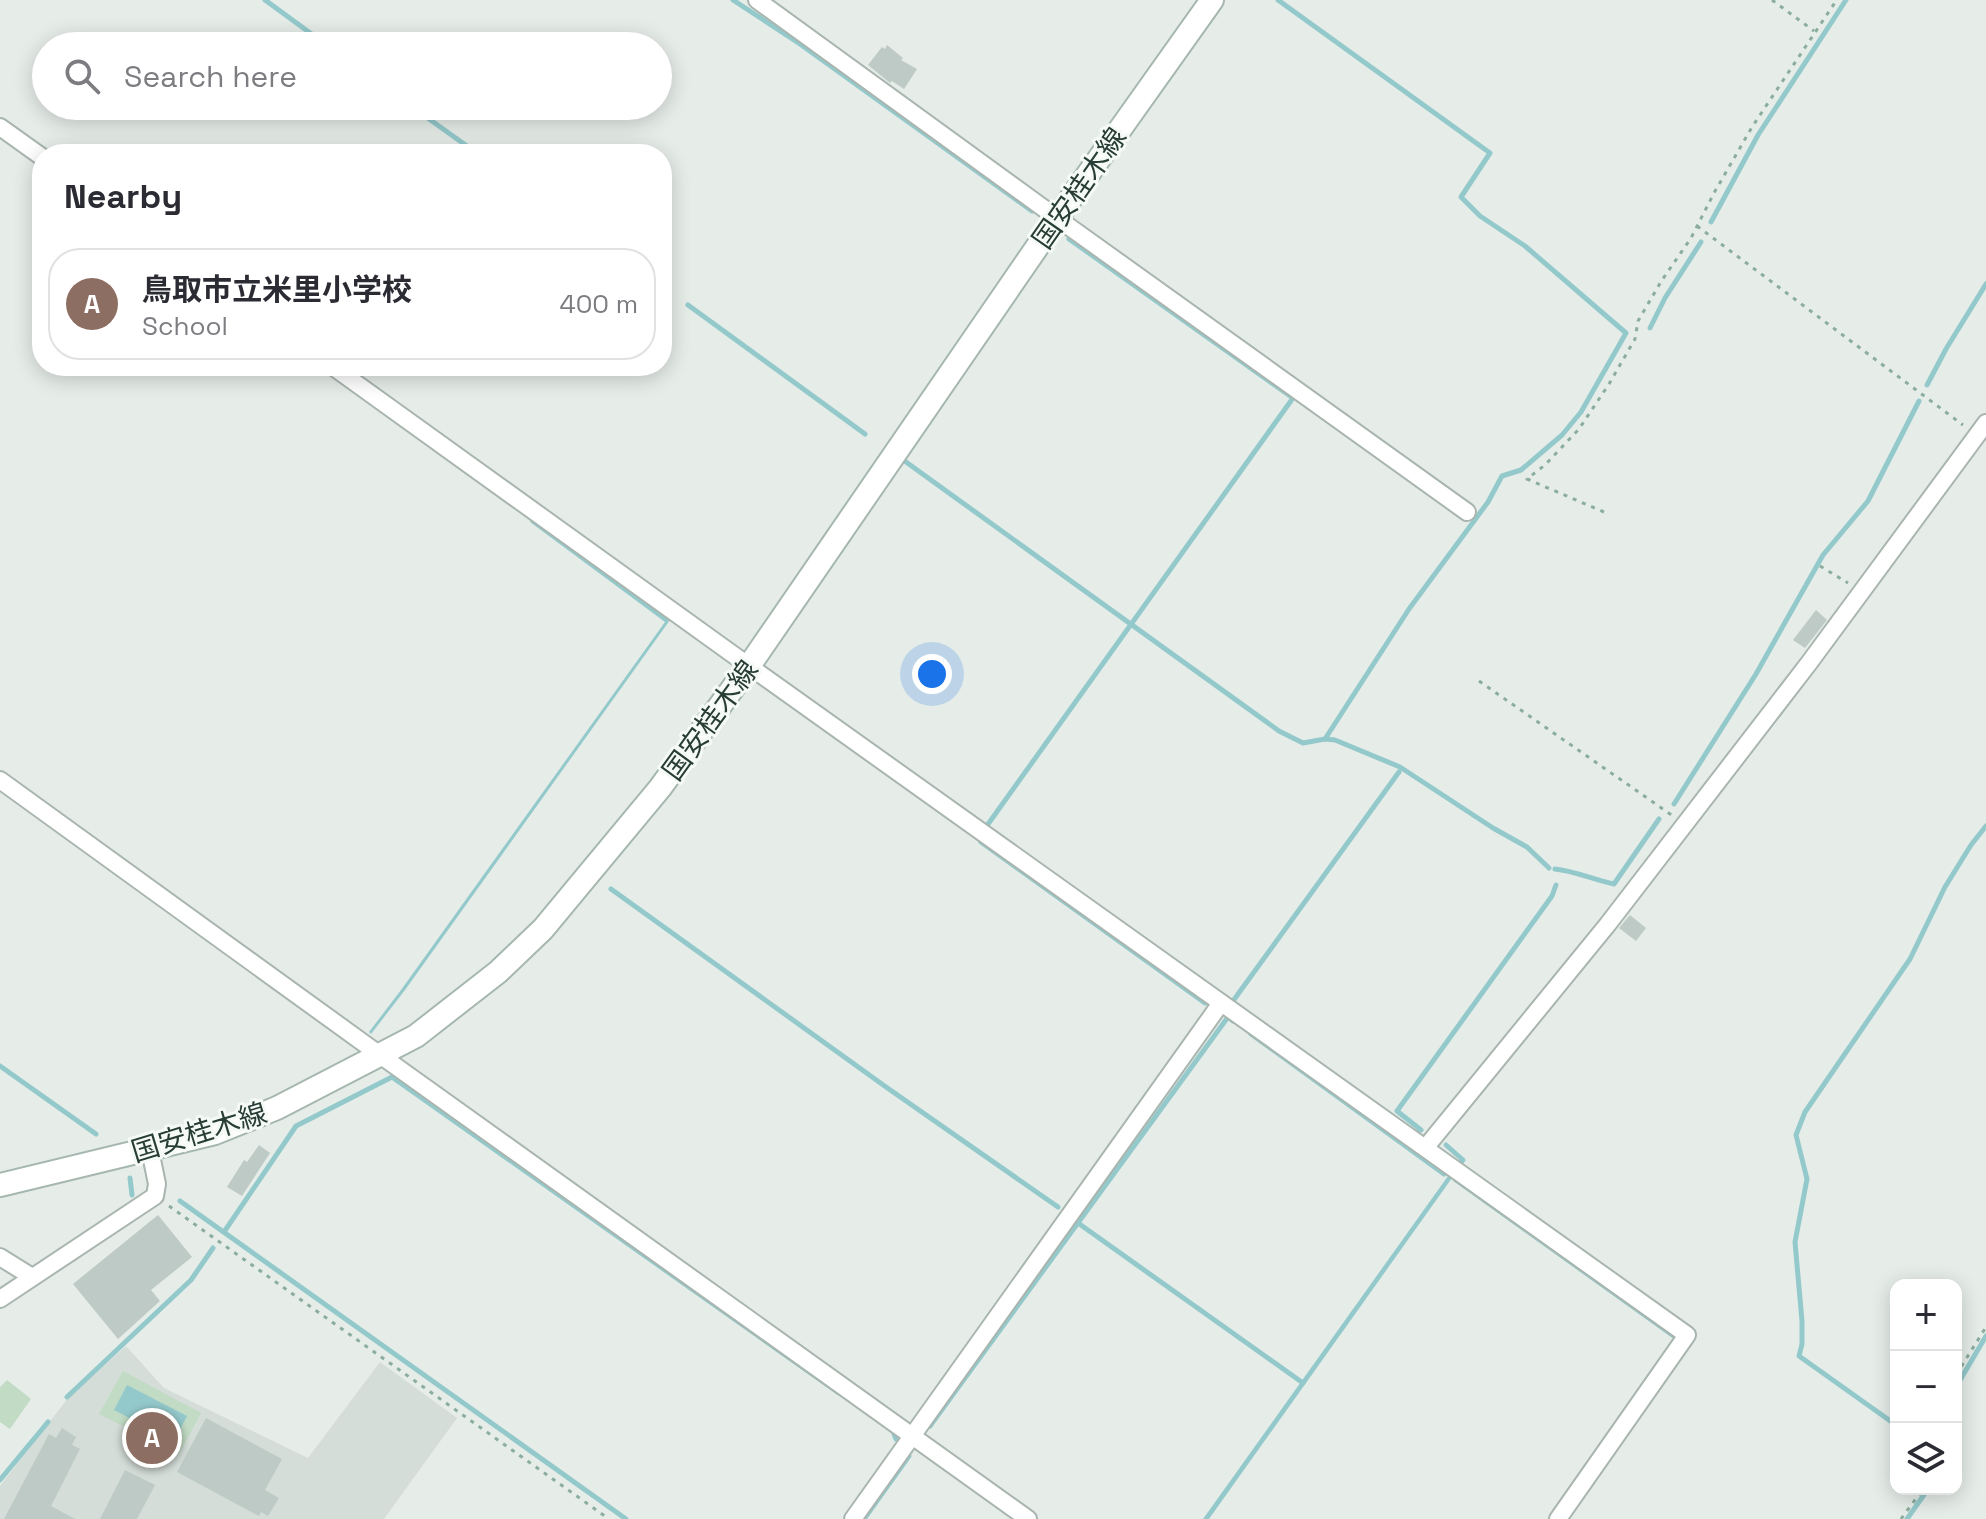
<!DOCTYPE html>
<meta charset="utf-8">
<style>
:root{--surface:#fff;--page:#f2f2f3;--text:#2b2b33;--muted:#7c7c81;--line:#e1e1e2;--accent:#7e504e}
body{margin:0;font-family:"Space Grotesk","Noto Sans JP",sans-serif;background:var(--page);color:var(--text)}
.controls{position:absolute;right:24px;bottom:24px;display:grid;overflow:hidden;border-radius:16px;box-shadow:0 4px 20px #0003}
.controls button{width:72px;height:72px;display:grid;place-items:center;padding:0;border:0;border-bottom:2px solid var(--line);background:var(--surface);color:var(--text);font:40px sans-serif}
.you{position:absolute;left:932px;top:674px;width:28px;height:28px;margin:-20px;border:6px solid #fff;border-radius:50%;background:#1a73e8;box-shadow:0 0 0 12px #1a73e833}
.badge{display:grid;place-items:center;width:52px;height:52px;border-radius:50%;background:var(--accent);color:#fff;font-size:26px;font-weight:700}
.pin{position:absolute;translate:-50% -50%;border:4px solid #fff;box-shadow:0 2px 8px #0006}
.list{margin:0;padding:0;list-style:none}
h2{display:flex;justify-content:space-between;align-items:center;height:104px;margin:0;padding:0 32px;font-size:34px}
h2 small{font-size:26px;font-weight:400;color:var(--muted)}
.list li{display:grid;grid-template-columns:52px 1fr auto;gap:24px;align-items:center;box-sizing:border-box;height:112px;margin:0 16px 16px;padding:0 16px;border:2px solid var(--line);border-radius:32px}
.list b{display:block;font-size:30px;white-space:nowrap}
.list p{margin:0;font-size:26px;white-space:nowrap;color:var(--muted)}
.list em{font-size:26px;font-style:normal;color:var(--muted)}
.icon{flex:none;width:44px;height:44px;fill:none;stroke:currentColor;stroke-width:2;stroke-linecap:round;stroke-linejoin:round}
.map{position:relative;flex:none;width:1986px;height:1519px;overflow:hidden}
.search{position:absolute;background:var(--surface);box-shadow:0 4px 20px #0003;left:32px;top:32px;width:640px;height:88px;display:flex;align-items:center;gap:20px;box-sizing:border-box;padding:0 28px;border-radius:44px;color:var(--muted);font-size:30px}
.panel{position:absolute;background:var(--surface);box-shadow:0 4px 20px #0003;left:32px;top:144px;width:640px;height:232px;border-radius:32px}
.map>svg:first-child{display:block}
.built{fill:#d4ddd8}
.green{fill:#c1dbc5}
.water{fill:#94c9cb}
.lines{fill:none;stroke-linecap:round;stroke-linejoin:round}
.stream{stroke:#94c9cb;stroke-width:5}
.building{fill:#becac5}
.street-casing{stroke:#a9b5af;stroke-width:20}
.secondary-casing{stroke:#a5b7af;stroke-width:26}
.path{stroke:#8aad9e;stroke-width:3;stroke-dasharray:4 6;stroke-linecap:butt}
.street{stroke:#fff;stroke-width:16}
.secondary{stroke:#fff;stroke-width:22}
.labels{text-anchor:middle;stroke-width:6;stroke-linejoin:round;paint-order:stroke}
.street-label{font-size:28px;fill:#273d35;stroke:#f6faf7}
</style>
<div class="map">
<svg width="1986" height="1519" viewBox="0 0 1986 1519">
<rect width="100%" height="100%" fill="#e6ede9"/>
<polygon class="built" points="126,1346 164,1388 308,1458 380,1362 457,1418 384,1519 0,1519 0,1486 68,1398"/>
<g class="green">
<polygon points="123,1371 201,1413 179,1454 99,1414"/>
<polygon points="7,1380 31,1399 10,1429 0,1422 0,1387"/>
</g>
<g class="water">
<polygon points="532,519 670,620 405,990 371,1034 369,1032 401,990 665,622 530,522"/>
<polygon points="1448,1176 1452,1178 1209,1519 1203,1519"/>
<polygon points="127,1385 187,1416 174,1441 114,1410"/>
</g>
<g class="lines">
<g class="stream">
<polyline points="265,0 328,46"/>
<polyline points="733,0 800,44 1032,211"/>
<polyline points="1278,0 1490,153 1461,197 1480,216 1525,246 1626,333 1581,412 1562,435 1521,470 1502,476 1488,502 1409,609 1325,739"/>
<polyline points="411,106 478,154"/>
<polyline points="1711,222 1758,135 1846,0"/>
<polyline points="688,305 865,434"/>
<polyline points="1650,328 1665,298 1701,242"/>
<polyline points="1927,385 1946,349 1986,284"/>
<polyline points="906,462 1279,731 1303,743 1325,739 1335,740 1400,767 1493,828 1527,847 1549,868"/>
<polyline points="1674,804 1756,674 1823,555 1868,501 1919,401"/>
<polyline points="986,827 1293,398 1069,239"/>
<polyline points="981,842 1205,1003"/>
<path d="M1555,869C1575,871 1594,880 1614,884L1659,819"/>
<polyline points="611,889 886,1087 1058,1207"/>
<polyline points="1233,1001 1399,772"/>
<polyline points="1251,1034 1444,1174"/>
<polyline points="0,1066 96,1134"/>
<polyline points="1421,1130 1397,1111 1552,896 1556,885"/>
<polyline points="1446,1145 1463,1160 1459,1165"/>
<polyline points="130,1178 132,1195"/>
<polyline points="1456,1180 1678,1339 1676,1340"/>
<polyline points="180,1201 626,1519"/>
<polyline points="1078,1223 1303,1383"/>
<polyline points="224,1232 296,1126 392,1077 839,1393"/>
<polyline points="1956,1387 1986,1336"/>
<polyline points="67,1397 191,1280 213,1248"/>
<polyline points="1896,1425 1799,1356 1802,1344 1802,1321 1795,1242 1807,1179 1796,1135 1805,1112 1910,959 1945,887 1971,845 1986,826"/>
<polyline points="930,1426 1228,1017 1233,1021"/>
<polyline points="890,1429 893,1431 896,1439"/>
<polyline points="0,1480 48,1422"/>
<polyline points="864,1519 909,1456"/>
<polyline points="1907,1519 1928,1489"/>
</g>
</g>
<g class="building">
<polygon points="887,45 903,58 901,60 917,69 904,89 892,81 890,83 868,65 882,47 885,49"/>
<polygon points="1816,610 1827,620 1805,648 1793,640"/>
<polygon points="1630,915 1646,928 1636,941 1619,928"/>
<polygon points="259,1145 270,1153 242,1196 227,1187 244,1160 247,1162"/>
<polygon points="158,1215 192,1257 151,1290 160,1301 118,1339 73,1284"/>
<polygon points="206,1418 282,1459 265,1490 279,1498 268,1516 261,1512 259,1516 177,1472"/>
<polygon points="62,1428 76,1437 72,1445 80,1449 51,1506 75,1519 4,1519 49,1434 56,1438"/>
<polygon points="125,1470 155,1485 137,1519 100,1519"/>
</g>
<g class="lines">
<defs>
<g id="street">
<polyline points="757,0 1057,218 1467,512"/>
<polyline points="0,127 42,157"/>
<polyline points="332,366 749,666 1687,1335 1558,1519"/>
<polyline points="0,780 380,1055 1028,1519"/>
<polyline points="1426,1147 1608,924 1809,663 1986,423"/>
<polyline points="0,1257 32,1277"/>
<polyline points="0,1299 155,1196 157,1184 150,1150"/>
<polyline points="853,1519 1221,1003"/>
</g>
<polyline id="secondary" points="0,1185 215,1133 277,1108 416,1036 498,972 543,929 660,788 749,666 1057,218 1212,0"/>
</defs>
<use href="#street" class="street-casing"/>
<use href="#secondary" class="secondary-casing"/>
<g class="path">
<polyline points="1772,0 1814,31"/>
<polyline points="1697,226 1963,425"/>
<polyline points="1604,512 1527,479 1545,465 1579,429 1609,384 1635,339 1638,321 1662,280 1691,238 1714,193 1752,127 1836,1"/>
<polyline points="1820,566 1848,583"/>
<polyline points="1479,681 1673,816"/>
<polyline points="169,1206 609,1519"/>
<polyline points="1956,1375 1986,1327"/>
<polyline points="1901,1519 1923,1489"/>
</g>
<use href="#street" class="street"/>
<use href="#secondary" class="secondary"/>
</g>
<g class="labels">
<g class="street-label">
<text transform="translate(1079 188) rotate(-55)" y="10">国安桂木線</text>
<text transform="translate(710 720) rotate(-54)" y="10">国安桂木線</text>
<text transform="translate(199 1132) rotate(-17)" y="10">国安桂木線</text>
</g>
</g>
</svg>
<div class="controls">
<button>+</button>
<button>−</button>
<button><svg class="icon" aria-label="layers" viewBox="0 0 24 24"><path d="M12 4l9 5-9 5-9-5zM3 14l9 5 9-5"/></svg></button>
</div>
<div class="you"></div>
<div class="pin badge" style="left:152px;top:1438px;background:#8d6e63">A</div>
<div class="search"><svg class="icon" aria-label="search" viewBox="0 0 24 24"><circle cx="10" cy="10" r="6"/><path d="M15 15l6 6"/></svg>Search here</div>
<section class="panel">
<h2>Nearby<small></small></h2>
<ul class="list">
<li><span class="badge" style="background:#8d6e63">A</span><div><b>鳥取市立米里小学校</b><p>School</p></div><em>400 m</em></li>
</ul>
</section>
</div>
